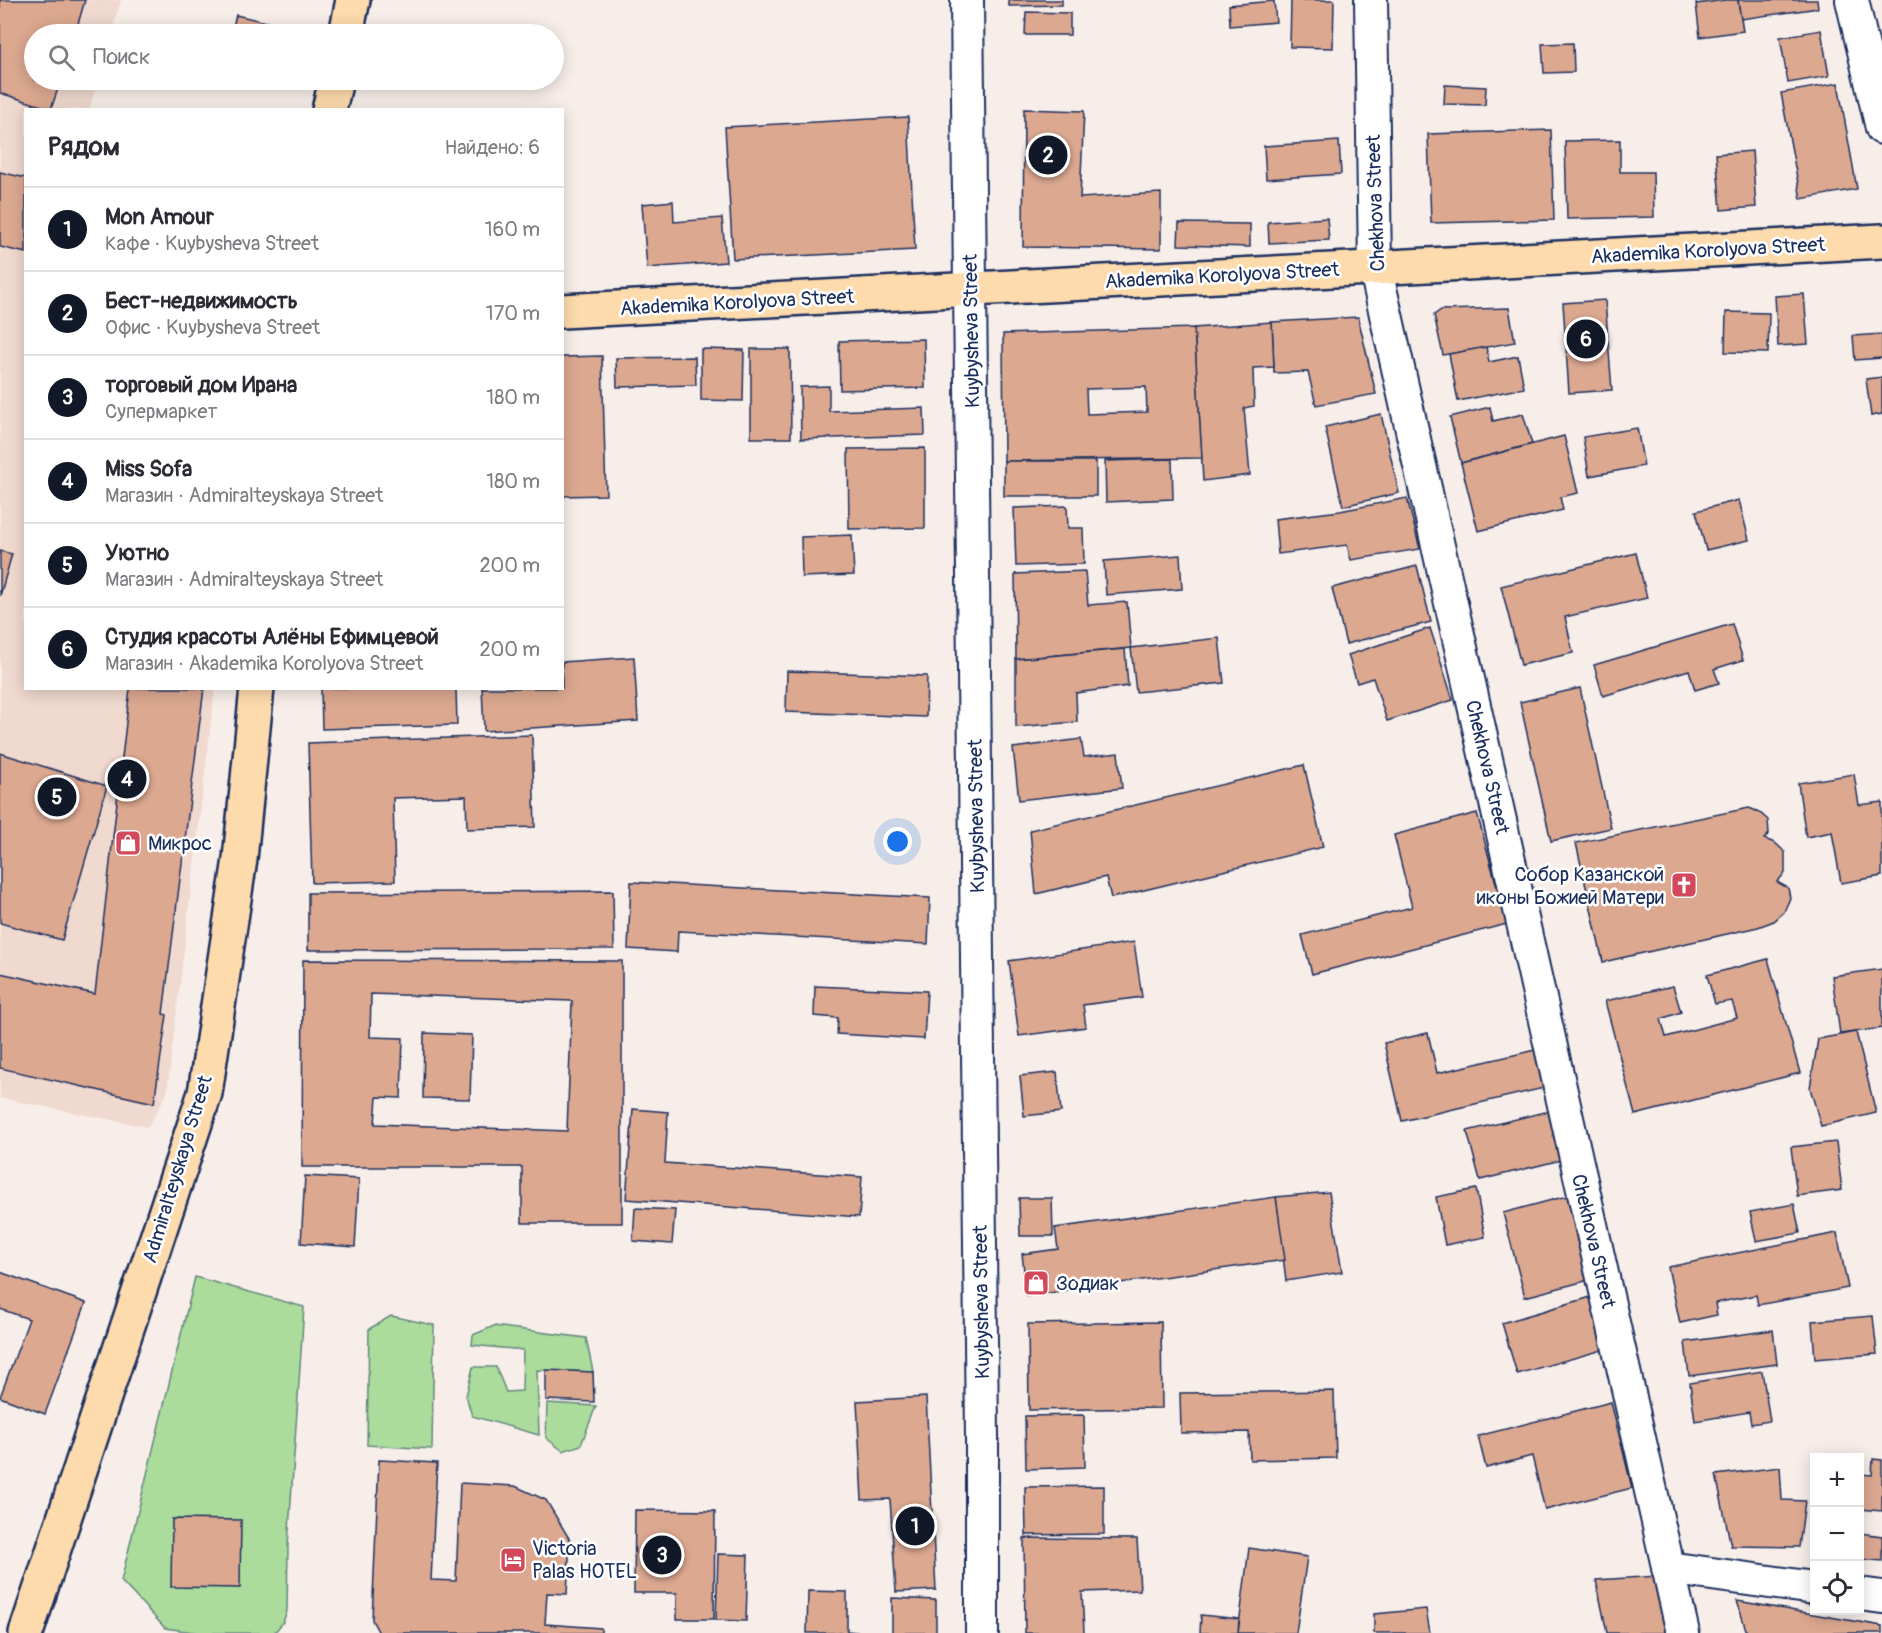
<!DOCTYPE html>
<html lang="ru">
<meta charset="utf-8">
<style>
:root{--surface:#fff;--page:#f7f7f7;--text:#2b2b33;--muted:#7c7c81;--line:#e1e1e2;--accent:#111827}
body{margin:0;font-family:Pangolin,sans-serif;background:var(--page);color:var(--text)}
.controls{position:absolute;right:18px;bottom:18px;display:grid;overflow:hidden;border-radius:0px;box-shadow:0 3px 15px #0003}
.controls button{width:54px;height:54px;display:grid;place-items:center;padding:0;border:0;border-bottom:2px solid var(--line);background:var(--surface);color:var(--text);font:30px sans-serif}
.you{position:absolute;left:898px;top:842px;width:21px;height:21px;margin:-15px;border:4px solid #fff;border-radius:50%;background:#1a73e8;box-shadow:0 0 0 9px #1a73e833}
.badge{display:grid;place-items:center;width:39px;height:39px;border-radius:50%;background:var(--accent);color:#fff;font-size:20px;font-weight:700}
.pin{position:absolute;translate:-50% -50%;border:3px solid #fff;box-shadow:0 2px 6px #0006}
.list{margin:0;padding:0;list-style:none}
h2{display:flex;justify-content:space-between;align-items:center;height:78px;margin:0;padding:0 24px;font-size:26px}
h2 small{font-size:20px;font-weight:400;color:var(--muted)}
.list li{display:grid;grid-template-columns:39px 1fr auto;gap:18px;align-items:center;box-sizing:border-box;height:84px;padding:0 24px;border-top:2px solid var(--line)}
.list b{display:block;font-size:22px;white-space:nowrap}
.list p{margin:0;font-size:20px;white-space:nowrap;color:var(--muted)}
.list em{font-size:20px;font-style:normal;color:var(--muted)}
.icon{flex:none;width:33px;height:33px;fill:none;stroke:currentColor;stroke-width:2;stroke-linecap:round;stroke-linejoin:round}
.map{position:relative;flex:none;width:1882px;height:1633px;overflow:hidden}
.search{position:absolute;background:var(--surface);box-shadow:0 3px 15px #0003;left:24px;top:24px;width:540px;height:66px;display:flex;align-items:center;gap:15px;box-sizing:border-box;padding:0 21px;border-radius:33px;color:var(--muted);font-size:22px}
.panel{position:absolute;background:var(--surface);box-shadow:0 3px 15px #0003;left:24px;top:108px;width:540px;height:582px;border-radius:0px}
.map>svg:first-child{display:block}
.built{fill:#f0d9ce}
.green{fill:#abdc9c;stroke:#63867d;stroke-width:1.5}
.building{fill:#dca890;stroke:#1b2f5e;stroke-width:1.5;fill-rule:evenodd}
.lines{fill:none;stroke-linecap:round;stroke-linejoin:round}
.minor-casing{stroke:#1b2f5e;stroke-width:36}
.major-casing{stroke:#1b2f5e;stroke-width:38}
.minor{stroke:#fff;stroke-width:32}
.major{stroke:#fedbac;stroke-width:33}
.labels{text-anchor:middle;stroke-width:5;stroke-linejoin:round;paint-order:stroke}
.street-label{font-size:20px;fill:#1b2f5e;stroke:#fff}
.poi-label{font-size:20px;fill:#1b2f5e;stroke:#fff;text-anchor:start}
</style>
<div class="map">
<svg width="1882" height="1633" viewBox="0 0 1882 1633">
<rect width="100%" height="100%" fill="#f8eee9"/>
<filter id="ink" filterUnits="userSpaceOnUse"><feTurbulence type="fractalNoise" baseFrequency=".0167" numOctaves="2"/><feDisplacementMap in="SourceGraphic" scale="12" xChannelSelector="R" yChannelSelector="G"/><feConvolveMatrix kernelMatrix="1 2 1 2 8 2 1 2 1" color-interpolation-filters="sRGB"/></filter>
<g filter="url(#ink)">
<polygon class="built" points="0,0 121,0 111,34 34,34 34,80 98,80 89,109 26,110 26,688 215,689 167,1093 148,1127 0,1098"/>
<g class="green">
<polygon points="195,1277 304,1307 288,1545 287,1611 283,1622 274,1633 200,1633 165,1628 121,1581"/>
<polygon points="391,1316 434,1325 432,1449 367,1445 369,1329"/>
<polygon points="494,1326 586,1338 593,1372 537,1370 539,1435 472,1416 466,1396 473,1367 496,1367 506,1392 522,1391 523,1350 472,1345 473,1335"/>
<polygon points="547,1403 596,1406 581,1445 563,1451 546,1438"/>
</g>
<g class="building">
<polygon points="0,0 85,0 75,34 34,34 34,80 61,80 51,109 0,93"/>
<polygon points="1009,0 1062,0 1062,5 1009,6"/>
<polygon points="1291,0 1334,0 1333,48 1290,47"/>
<polygon points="1725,0 1738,0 1743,31 1700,37 1696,4"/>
<polygon points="1738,0 1817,0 1818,8 1741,19"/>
<polygon points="1274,1 1276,22 1230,26 1229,5"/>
<polygon points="1026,12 1070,13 1070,35 1025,35"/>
<polygon points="236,15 284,26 282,34 231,34"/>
<polygon points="1821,30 1829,76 1788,83 1780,37"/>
<polygon points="1573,43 1574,72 1544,73 1542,44"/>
<polygon points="1838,83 1857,189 1801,199 1781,93"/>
<polygon points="1445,85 1486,87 1485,105 1444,104"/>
<polygon points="1024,109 1084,111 1080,198 1161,193 1161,249 1023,247"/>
<polygon points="908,117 915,250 733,259 725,127"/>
<polygon points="1551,130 1554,220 1431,223 1428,134"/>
<polygon points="1620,140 1620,172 1653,172 1654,217 1567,219 1565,141"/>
<polygon points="1339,141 1341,174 1266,179 1264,146"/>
<polygon points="1752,151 1756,207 1721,210 1716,154"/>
<polygon points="0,172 26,178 26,253 0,247"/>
<polygon points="673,201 674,222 722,218 726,262 647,268 642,204"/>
<polygon points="1327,218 1329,240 1269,243 1268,222"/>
<polygon points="1179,223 1250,224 1250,247 1178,245"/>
<polygon points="1804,294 1808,344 1778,346 1775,296"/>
<polygon points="1605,300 1612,390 1569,393 1563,303"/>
<polygon points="1509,308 1515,342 1443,355 1434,315 1441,310"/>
<polygon points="1726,312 1769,313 1768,353 1725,352"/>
<polygon points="1358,317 1376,394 1316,405 1308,372 1274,373 1272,322"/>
<polygon points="1272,322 1274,367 1253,368 1254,406 1244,408 1250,475 1203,481 1194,328"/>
<path d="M1194,328L1202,458L1004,461L1003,334ZM1146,387L1147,412L1087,414L1086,389Z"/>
<polygon points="1882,334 1882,358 1855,360 1853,336"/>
<polygon points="924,339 925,388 840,390 839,341"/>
<polygon points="1486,347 1489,362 1518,356 1524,388 1458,401 1449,354"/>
<polygon points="701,349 744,350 743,401 701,400"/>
<polygon points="751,349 790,349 791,438 751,438"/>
<polygon points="602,356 606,495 562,496 562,357"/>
<polygon points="695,357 696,385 617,387 616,358"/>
<polygon points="1882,377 1882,414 1871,416 1866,379"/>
<polygon points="829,386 829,411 924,408 925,435 801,439 800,387"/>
<polygon points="1490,407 1493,421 1523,414 1532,444 1461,463 1450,417"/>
<polygon points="1381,414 1399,493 1343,506 1325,427"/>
<polygon points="1637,428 1644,466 1589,476 1583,437"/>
<polygon points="1564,436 1578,493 1560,497 1563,510 1478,531 1461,463"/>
<polygon points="925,448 925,528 849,529 848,449"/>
<polygon points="1172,459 1173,499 1106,502 1105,461"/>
<rect x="1004" y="461" width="92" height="35"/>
<polygon points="1407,498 1420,549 1351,560 1347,545 1278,554 1275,519 1340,511"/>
<polygon points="1739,500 1749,540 1706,550 1696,511"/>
<polygon points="1067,506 1068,528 1083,528 1084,564 1016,566 1014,508"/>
<polygon points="852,535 854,575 802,577 801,537"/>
<polygon points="0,551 12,554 0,596"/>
<polygon points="1636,553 1647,598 1565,617 1573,653 1521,665 1501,586"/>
<polygon points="1180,555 1182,589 1106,595 1104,561"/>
<polygon points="1417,566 1431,622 1346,644 1332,588"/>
<polygon points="1085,571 1088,605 1127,602 1131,648 1016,659 1015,574"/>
<polygon points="1732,624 1743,660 1714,669 1719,683 1695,690 1689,670 1603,696 1594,665"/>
<polygon points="1430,628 1453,700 1387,721 1373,678 1357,683 1348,655"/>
<polygon points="1219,638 1224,683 1136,692 1131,648"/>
<polygon points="1125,649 1128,686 1076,693 1077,722 1016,727 1016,659"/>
<polygon points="634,657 638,721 484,731 482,688 562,688 562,662"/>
<polygon points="787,671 927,676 926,717 786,712"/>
<polygon points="130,688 204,688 163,1014 167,1015 154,1103 0,1068 0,973 95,994"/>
<polygon points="321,688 456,688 457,725 322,729"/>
<polygon points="1580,688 1611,828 1551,841 1520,702"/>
<polygon points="532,735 535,827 467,829 466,796 393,798 395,881 312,883 308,743"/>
<polygon points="1081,739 1084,757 1118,753 1122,788 1019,800 1013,748"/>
<polygon points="0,753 107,786 62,940 0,923"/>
<polygon points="1304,765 1323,847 1111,898 1106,877 1036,894 1030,830"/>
<polygon points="1854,774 1859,805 1882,802 1882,876 1841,883 1832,832 1806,837 1798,783"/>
<polygon points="1749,808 1759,812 1768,820 1769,834 1764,839 1775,843 1785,852 1785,873 1777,882 1788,888 1790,898 1784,912 1774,921 1758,927 1603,962 1576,843"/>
<polygon points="1477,813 1507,924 1312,974 1302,935 1412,907 1394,835"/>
<polygon points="631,882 930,898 928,944 678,931 677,952 628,949"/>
<polygon points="613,891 614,949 308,950 308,893"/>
<polygon points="1134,942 1142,997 1083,1005 1086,1027 1019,1036 1009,961"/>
<polygon points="1768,959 1800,1073 1635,1115 1605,1001 1673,986 1681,1012 1661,1019 1666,1037 1737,1018 1732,1001 1715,1004 1707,975"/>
<path d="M303,960L622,961V1223H522V1167H302ZM371,994L572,1001L567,1131L375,1124L377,1097L401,1098L403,1038L370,1037Z"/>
<polygon points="1882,969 1882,1028 1840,1034 1832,976"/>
<polygon points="815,986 927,991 924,1039 837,1034 838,1018 814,1016"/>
<polygon points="1856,1032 1876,1113 1821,1126 1810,1088 1818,1039"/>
<polygon points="424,1033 472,1035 470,1099 423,1098"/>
<polygon points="1428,1033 1437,1073 1539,1049 1548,1087 1402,1121 1384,1043"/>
<polygon points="1057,1072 1061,1112 1024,1116 1020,1076"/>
<polygon points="633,1109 668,1112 665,1163 862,1177 859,1217 626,1199"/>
<polygon points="1549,1111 1561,1160 1480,1180 1467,1131"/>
<polygon points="1836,1142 1842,1190 1797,1196 1791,1147"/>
<polygon points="305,1176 359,1179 355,1247 301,1243"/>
<polygon points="1476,1189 1485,1237 1445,1245 1436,1197"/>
<polygon points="1329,1192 1342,1272 1286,1281 1276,1197"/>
<polygon points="1571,1195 1593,1279 1525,1297 1503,1213"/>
<polygon points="1276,1197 1285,1260 1027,1296 1022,1254 1058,1249 1055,1228"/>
<polygon points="1019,1198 1052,1198 1053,1236 1020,1236"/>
<polygon points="1794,1204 1800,1233 1756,1241 1750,1212"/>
<polygon points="635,1208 675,1210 672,1244 633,1241"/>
<polygon points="1837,1233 1848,1288 1758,1305 1756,1295 1715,1303 1717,1315 1680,1323 1668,1267"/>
<polygon points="0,1272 86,1303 45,1414 0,1397 29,1319 0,1309"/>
<polygon points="1591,1297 1606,1349 1517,1374 1502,1323"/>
<polygon points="1873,1316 1877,1354 1815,1359 1812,1321"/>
<polygon points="1161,1322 1162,1408 1029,1410 1028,1324"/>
<polygon points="1773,1330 1777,1364 1689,1376 1685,1342"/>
<polygon points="546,1370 593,1372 594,1402 546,1400"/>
<polygon points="1762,1371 1770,1421 1751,1424 1749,1412 1695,1421 1690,1383"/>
<polygon points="1334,1391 1336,1458 1250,1460 1249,1432 1181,1433 1180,1393"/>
<polygon points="926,1397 936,1590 896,1592 890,1499 862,1500 857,1401"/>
<polygon points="1611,1402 1632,1488 1545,1510 1532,1456 1486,1468 1478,1436"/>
<polygon points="1084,1415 1085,1467 1026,1469 1025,1416"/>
<polygon points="1873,1459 1882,1460 1882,1511 1860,1509 1860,1474 1872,1475"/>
<polygon points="379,1460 437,1463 431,1580 456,1581 460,1483 515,1486 546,1500 570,1540 567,1594 547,1593 545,1624 601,1628 601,1633 379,1633 372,1620"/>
<polygon points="1780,1467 1782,1500 1805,1501 1799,1547 1731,1546 1716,1475"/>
<polygon points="1104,1486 1104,1534 1026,1535 1025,1487"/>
<polygon points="635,1510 715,1511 714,1619 677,1619 677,1593 634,1593"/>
<polygon points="172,1519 241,1520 240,1588 171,1587"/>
<polygon points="1860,1533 1882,1536 1882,1561 1860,1559"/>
<polygon points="1024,1538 1137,1539 1140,1590 1082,1592 1084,1633 1025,1633"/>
<polygon points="1249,1548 1307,1557 1296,1633 1238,1633"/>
<polygon points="718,1554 748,1555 746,1621 716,1620"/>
<polygon points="1659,1576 1672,1633 1607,1633 1596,1580"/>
<polygon points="808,1591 847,1592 847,1631 866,1633 807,1633"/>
<polygon points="892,1598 936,1600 936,1633 892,1633"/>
<polygon points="1737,1601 1882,1626 1882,1633 1747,1633"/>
<polygon points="1426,1609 1430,1633 1374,1633 1374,1614"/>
<polygon points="1201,1615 1239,1619 1238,1633 1200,1633"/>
</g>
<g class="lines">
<defs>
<g id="minor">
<polyline points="967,0 982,1436 982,1633"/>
<polyline points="1371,0 1375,266 1683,1633"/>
<polyline points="1852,0 1882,128"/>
<polyline points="1668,1568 1814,1588"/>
<polyline points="1860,1594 1882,1597"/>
</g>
<g id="major">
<polyline points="346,34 353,0"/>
<polyline points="329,110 336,80"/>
<path d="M562,311C1002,288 1442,263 1882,241"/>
<polyline points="26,1633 205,1093 240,859 257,688"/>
</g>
</defs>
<use href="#minor" class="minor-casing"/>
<use href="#major" class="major-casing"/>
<use href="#minor" class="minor"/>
<use href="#major" class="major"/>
</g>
</g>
<defs>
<symbol id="shop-square" viewBox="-11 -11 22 22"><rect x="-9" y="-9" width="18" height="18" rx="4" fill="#d1495b" stroke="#fff"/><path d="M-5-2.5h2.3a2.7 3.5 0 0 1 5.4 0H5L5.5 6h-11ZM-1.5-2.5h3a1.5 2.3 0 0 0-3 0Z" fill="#fff"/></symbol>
<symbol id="church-square" viewBox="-11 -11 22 22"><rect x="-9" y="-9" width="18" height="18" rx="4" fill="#d1495b" stroke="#fff"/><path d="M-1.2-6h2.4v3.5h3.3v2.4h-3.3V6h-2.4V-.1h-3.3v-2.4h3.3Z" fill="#fff"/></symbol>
<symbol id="hotel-square" viewBox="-11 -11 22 22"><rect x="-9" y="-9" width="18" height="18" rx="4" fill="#d1495b" stroke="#fff"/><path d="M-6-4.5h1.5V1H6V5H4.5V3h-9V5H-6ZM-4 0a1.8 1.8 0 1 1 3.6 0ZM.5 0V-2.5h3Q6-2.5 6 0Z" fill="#fff"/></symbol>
</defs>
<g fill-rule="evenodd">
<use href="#shop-square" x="113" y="828" width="30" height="30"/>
<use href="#church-square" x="1669" y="870" width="30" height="30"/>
<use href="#shop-square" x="1021" y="1268" width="30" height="30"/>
<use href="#hotel-square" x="498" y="1545" width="30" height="30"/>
</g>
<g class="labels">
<g class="street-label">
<text transform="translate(1375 203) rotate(-92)" y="7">Chekhova Street</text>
<text transform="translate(1708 250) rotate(-3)" y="7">Akademika Korolyova Street</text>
<text transform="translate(1222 275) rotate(-3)" y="7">Akademika Korolyova Street</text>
<text transform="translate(737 302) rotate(-3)" y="7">Akademika Korolyova Street</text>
<text transform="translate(971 331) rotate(-91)" y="7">Kuybysheva Street</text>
<text transform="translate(1488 767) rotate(77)" y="7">Chekhova Street</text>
<text transform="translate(976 816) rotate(-91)" y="7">Kuybysheva Street</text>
<text transform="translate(177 1169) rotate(-73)" y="7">Admiralteyskaya Street</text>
<text transform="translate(1594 1241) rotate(77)" y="7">Chekhova Street</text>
<text transform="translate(981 1302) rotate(-91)" y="7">Kuybysheva Street</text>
</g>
<g class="poi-label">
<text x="148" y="850">Микрос</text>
<text x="1664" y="881" text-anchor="end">Собор Казанской<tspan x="1664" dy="23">иконы Божией Матери</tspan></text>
<text x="1056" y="1290">Зодиак</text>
<text x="532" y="1555">Victoria<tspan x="532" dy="23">Palas HOTEL</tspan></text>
</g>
</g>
</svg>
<div class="controls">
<button>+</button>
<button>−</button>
<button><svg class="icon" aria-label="locate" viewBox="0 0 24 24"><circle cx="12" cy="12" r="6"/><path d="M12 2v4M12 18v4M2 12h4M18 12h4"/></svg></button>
</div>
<div class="you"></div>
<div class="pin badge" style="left:915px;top:1526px">1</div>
<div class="pin badge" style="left:1048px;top:155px">2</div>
<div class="pin badge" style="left:662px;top:1555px">3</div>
<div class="pin badge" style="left:127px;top:779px">4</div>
<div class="pin badge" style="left:57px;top:797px">5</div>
<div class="pin badge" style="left:1586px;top:339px">6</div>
<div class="search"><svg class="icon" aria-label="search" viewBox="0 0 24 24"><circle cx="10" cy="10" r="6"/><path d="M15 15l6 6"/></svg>Поиск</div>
<section class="panel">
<h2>Рядом<small>Найдено: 6</small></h2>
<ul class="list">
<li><span class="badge">1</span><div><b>Mon Amour</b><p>Кафе · Kuybysheva Street</p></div><em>160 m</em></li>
<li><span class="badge">2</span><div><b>Бест-недвижимость</b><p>Офис · Kuybysheva Street</p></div><em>170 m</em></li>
<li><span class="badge">3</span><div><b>торговый дом Ирана</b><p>Супермаркет</p></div><em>180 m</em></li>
<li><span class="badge">4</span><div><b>Miss Sofa</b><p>Магазин · Admiralteyskaya Street</p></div><em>180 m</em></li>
<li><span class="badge">5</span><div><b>Уютно</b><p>Магазин · Admiralteyskaya Street</p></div><em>200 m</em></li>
<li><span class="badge">6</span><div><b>Студия красоты Алёны Ефимцевой</b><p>Магазин · Akademika Korolyova Street</p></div><em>200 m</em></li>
</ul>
</section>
</div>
